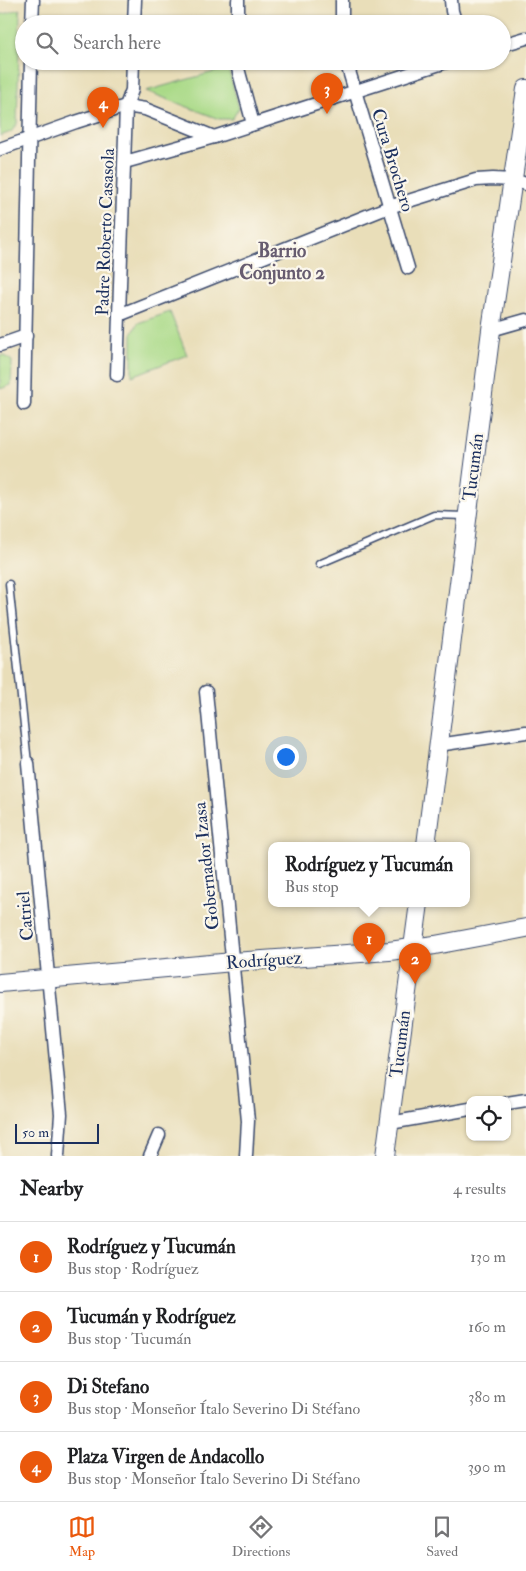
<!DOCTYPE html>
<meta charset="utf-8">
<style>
:root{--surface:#fff;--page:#f6f6f6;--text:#202124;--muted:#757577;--line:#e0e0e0;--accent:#ea580c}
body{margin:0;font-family:"IM FELL Double Pica",serif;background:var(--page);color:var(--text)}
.controls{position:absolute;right:15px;bottom:15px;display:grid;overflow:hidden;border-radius:10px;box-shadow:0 1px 4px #0004}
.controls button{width:45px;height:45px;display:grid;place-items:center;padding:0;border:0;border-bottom:1px solid var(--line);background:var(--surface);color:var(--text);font:25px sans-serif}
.scale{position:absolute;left:15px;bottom:12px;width:84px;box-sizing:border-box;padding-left:5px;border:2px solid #1b2f5e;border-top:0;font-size:14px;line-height:18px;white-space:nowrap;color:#1b2f5e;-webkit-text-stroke:4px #fbf7ec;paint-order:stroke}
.you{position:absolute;left:285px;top:756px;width:18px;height:18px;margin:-12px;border:4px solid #fff;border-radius:50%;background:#1a73e8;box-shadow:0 0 0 8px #1a73e833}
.badge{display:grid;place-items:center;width:32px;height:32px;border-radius:50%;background:var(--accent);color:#fff;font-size:16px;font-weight:700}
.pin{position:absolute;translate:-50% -41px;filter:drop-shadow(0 1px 2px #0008)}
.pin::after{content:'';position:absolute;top:26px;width:18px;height:15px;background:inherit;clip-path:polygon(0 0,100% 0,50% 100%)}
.popup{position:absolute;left:268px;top:842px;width:202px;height:65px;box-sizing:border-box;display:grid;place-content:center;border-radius:10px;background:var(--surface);filter:drop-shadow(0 1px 4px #0005);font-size:16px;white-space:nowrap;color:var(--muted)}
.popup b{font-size:19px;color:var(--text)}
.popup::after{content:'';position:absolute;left:50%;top:100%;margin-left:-10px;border:10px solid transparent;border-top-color:var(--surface)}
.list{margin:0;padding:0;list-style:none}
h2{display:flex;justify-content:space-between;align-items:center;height:65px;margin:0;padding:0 20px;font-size:21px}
h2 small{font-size:16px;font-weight:400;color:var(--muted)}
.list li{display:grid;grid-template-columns:32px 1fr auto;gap:15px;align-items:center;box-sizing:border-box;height:70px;padding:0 20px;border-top:1px solid var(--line)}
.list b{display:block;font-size:19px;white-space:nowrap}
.list p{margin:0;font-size:16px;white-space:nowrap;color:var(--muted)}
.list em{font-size:16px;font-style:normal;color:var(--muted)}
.icon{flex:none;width:28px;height:28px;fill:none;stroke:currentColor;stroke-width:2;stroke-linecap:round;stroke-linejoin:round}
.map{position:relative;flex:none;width:526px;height:1156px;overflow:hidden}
.search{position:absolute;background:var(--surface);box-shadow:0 1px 4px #0004;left:15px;right:15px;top:15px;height:55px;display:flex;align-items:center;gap:12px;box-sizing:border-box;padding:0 18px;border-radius:28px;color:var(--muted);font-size:19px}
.sheet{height:345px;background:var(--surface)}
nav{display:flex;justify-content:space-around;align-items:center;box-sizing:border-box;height:70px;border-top:1px solid var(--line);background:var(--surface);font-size:14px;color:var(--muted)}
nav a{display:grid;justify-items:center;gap:2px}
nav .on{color:var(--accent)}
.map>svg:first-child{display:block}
.green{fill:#aada88;stroke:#628473}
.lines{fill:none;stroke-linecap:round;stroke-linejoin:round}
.lane-casing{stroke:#3a496c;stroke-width:9}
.street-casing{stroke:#3a496c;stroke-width:15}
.secondary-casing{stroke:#3a496c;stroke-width:20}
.lane{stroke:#fff;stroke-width:6}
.street{stroke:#fff;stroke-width:12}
.secondary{stroke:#fff;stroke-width:18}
.labels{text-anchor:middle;stroke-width:4.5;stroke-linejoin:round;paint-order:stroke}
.street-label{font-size:18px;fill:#1b2f5e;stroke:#fbf7ec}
.neighbourhood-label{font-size:19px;font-weight:bold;fill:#675c70;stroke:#fbf7ec}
</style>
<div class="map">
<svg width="526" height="1156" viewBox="0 0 526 1156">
<rect width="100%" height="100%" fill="#fbf7ec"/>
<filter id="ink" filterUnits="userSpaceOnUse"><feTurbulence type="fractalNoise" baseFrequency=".02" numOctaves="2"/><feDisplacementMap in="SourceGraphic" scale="10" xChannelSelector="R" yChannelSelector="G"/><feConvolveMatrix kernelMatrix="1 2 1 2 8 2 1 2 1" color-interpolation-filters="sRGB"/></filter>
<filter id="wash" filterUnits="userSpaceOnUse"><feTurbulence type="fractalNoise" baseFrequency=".0096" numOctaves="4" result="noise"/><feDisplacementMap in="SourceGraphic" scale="20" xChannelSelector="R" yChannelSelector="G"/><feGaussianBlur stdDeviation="1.12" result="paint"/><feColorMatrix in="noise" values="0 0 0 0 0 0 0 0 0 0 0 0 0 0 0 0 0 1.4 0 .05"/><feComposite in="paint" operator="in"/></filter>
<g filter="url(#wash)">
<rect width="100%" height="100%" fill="#e9deb9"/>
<g class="green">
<polygon points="20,9 17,124 11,132 0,136 0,15"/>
<polygon points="228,68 239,108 232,119 219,119 146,91"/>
<polygon points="170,312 187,355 132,376 132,334 138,323"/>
<polygon points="4,355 12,361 11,385 0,389 0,356"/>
</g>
</g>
<g filter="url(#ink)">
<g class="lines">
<defs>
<g id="lane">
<polyline points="319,564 434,515 465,516"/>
<polyline points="9,584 28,763"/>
</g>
<g id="street">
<polyline points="451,0 452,11 456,24"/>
<polyline points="32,24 33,0"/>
<polyline points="134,24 135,0"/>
<polyline points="238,24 238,0"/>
<polyline points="342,24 342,0"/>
<polyline points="502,45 526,38"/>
<polyline points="236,61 253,124"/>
<polyline points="346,61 408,268"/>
<polyline points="0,149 76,122 126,106 145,109 214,137"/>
<polyline points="125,162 214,137 449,61"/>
<polyline points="119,315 389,207 476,180 493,179 513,180 526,184"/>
<polyline points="491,330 526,320"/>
<polyline points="0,345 26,336"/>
<polyline points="117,375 126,106 132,90 133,61"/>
<polyline points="24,404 31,61"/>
<polyline points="206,692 248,1121 246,1156"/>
<polyline points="438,745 526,732"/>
<polyline points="28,763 61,1114 58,1156"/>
<polyline points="507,1103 526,1100"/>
<polyline points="390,1123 470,1109"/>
<polyline points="150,1156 159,1135"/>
</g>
<g id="secondary">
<polyline points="426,845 491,330 526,89"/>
<polyline points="0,983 233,962 389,951 435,945 526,928"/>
<polyline points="385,1156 419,903"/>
</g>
</defs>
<use href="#lane" class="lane-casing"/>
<use href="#street" class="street-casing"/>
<use href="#secondary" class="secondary-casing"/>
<use href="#lane" class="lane"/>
<use href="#street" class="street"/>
<use href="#secondary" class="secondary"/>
</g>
</g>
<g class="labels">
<g class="street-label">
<text transform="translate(393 160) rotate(73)" y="6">Cura Brochero</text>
<text transform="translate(105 232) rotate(-88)" y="6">Padre Roberto Casasola</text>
<text transform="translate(473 467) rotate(-83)" y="6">Tucumán</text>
<text transform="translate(206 866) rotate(-96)" y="6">Gobernador Izasa</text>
<text transform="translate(25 916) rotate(-95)" y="6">Catriel</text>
<text transform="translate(264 960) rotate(-4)" y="6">Rodríguez</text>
<text transform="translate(400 1044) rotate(-83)" y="6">Tucumán</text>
</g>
<g class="neighbourhood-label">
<text x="282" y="257">Barrio<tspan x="282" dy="22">Conjunto 2</tspan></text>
</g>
</g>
</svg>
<div class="controls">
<button><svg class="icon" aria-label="locate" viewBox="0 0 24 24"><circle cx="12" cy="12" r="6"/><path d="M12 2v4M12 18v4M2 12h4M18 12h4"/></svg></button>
</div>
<div class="scale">50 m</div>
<div class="you"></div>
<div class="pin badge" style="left:369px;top:964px">1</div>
<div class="popup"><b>Rodríguez y Tucumán</b>Bus stop</div>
<div class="pin badge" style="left:415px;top:984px">2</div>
<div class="pin badge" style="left:327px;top:114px">3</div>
<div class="pin badge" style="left:103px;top:128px">4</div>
<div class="search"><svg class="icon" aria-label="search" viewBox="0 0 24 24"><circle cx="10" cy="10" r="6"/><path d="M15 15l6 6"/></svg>Search here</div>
</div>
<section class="sheet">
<h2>Nearby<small>4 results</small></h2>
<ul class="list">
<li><span class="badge">1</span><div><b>Rodríguez y Tucumán</b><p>Bus stop · Rodríguez</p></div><em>130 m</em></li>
<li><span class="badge">2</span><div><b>Tucumán y Rodríguez</b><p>Bus stop · Tucumán</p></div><em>160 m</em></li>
<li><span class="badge">3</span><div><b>Di Stefano</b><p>Bus stop · Monseñor Ítalo Severino Di Stéfano</p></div><em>380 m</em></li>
<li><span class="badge">4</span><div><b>Plaza Virgen de Andacollo</b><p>Bus stop · Monseñor Ítalo Severino Di Stéfano</p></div><em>390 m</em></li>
</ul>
</section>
<nav>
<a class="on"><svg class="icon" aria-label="map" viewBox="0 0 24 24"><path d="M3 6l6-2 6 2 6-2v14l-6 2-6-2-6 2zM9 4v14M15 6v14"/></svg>Map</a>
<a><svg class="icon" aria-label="directions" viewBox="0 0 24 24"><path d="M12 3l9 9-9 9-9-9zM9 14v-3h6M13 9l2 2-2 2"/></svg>Directions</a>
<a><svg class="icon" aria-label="saved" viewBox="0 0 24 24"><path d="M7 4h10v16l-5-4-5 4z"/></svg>Saved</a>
</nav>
